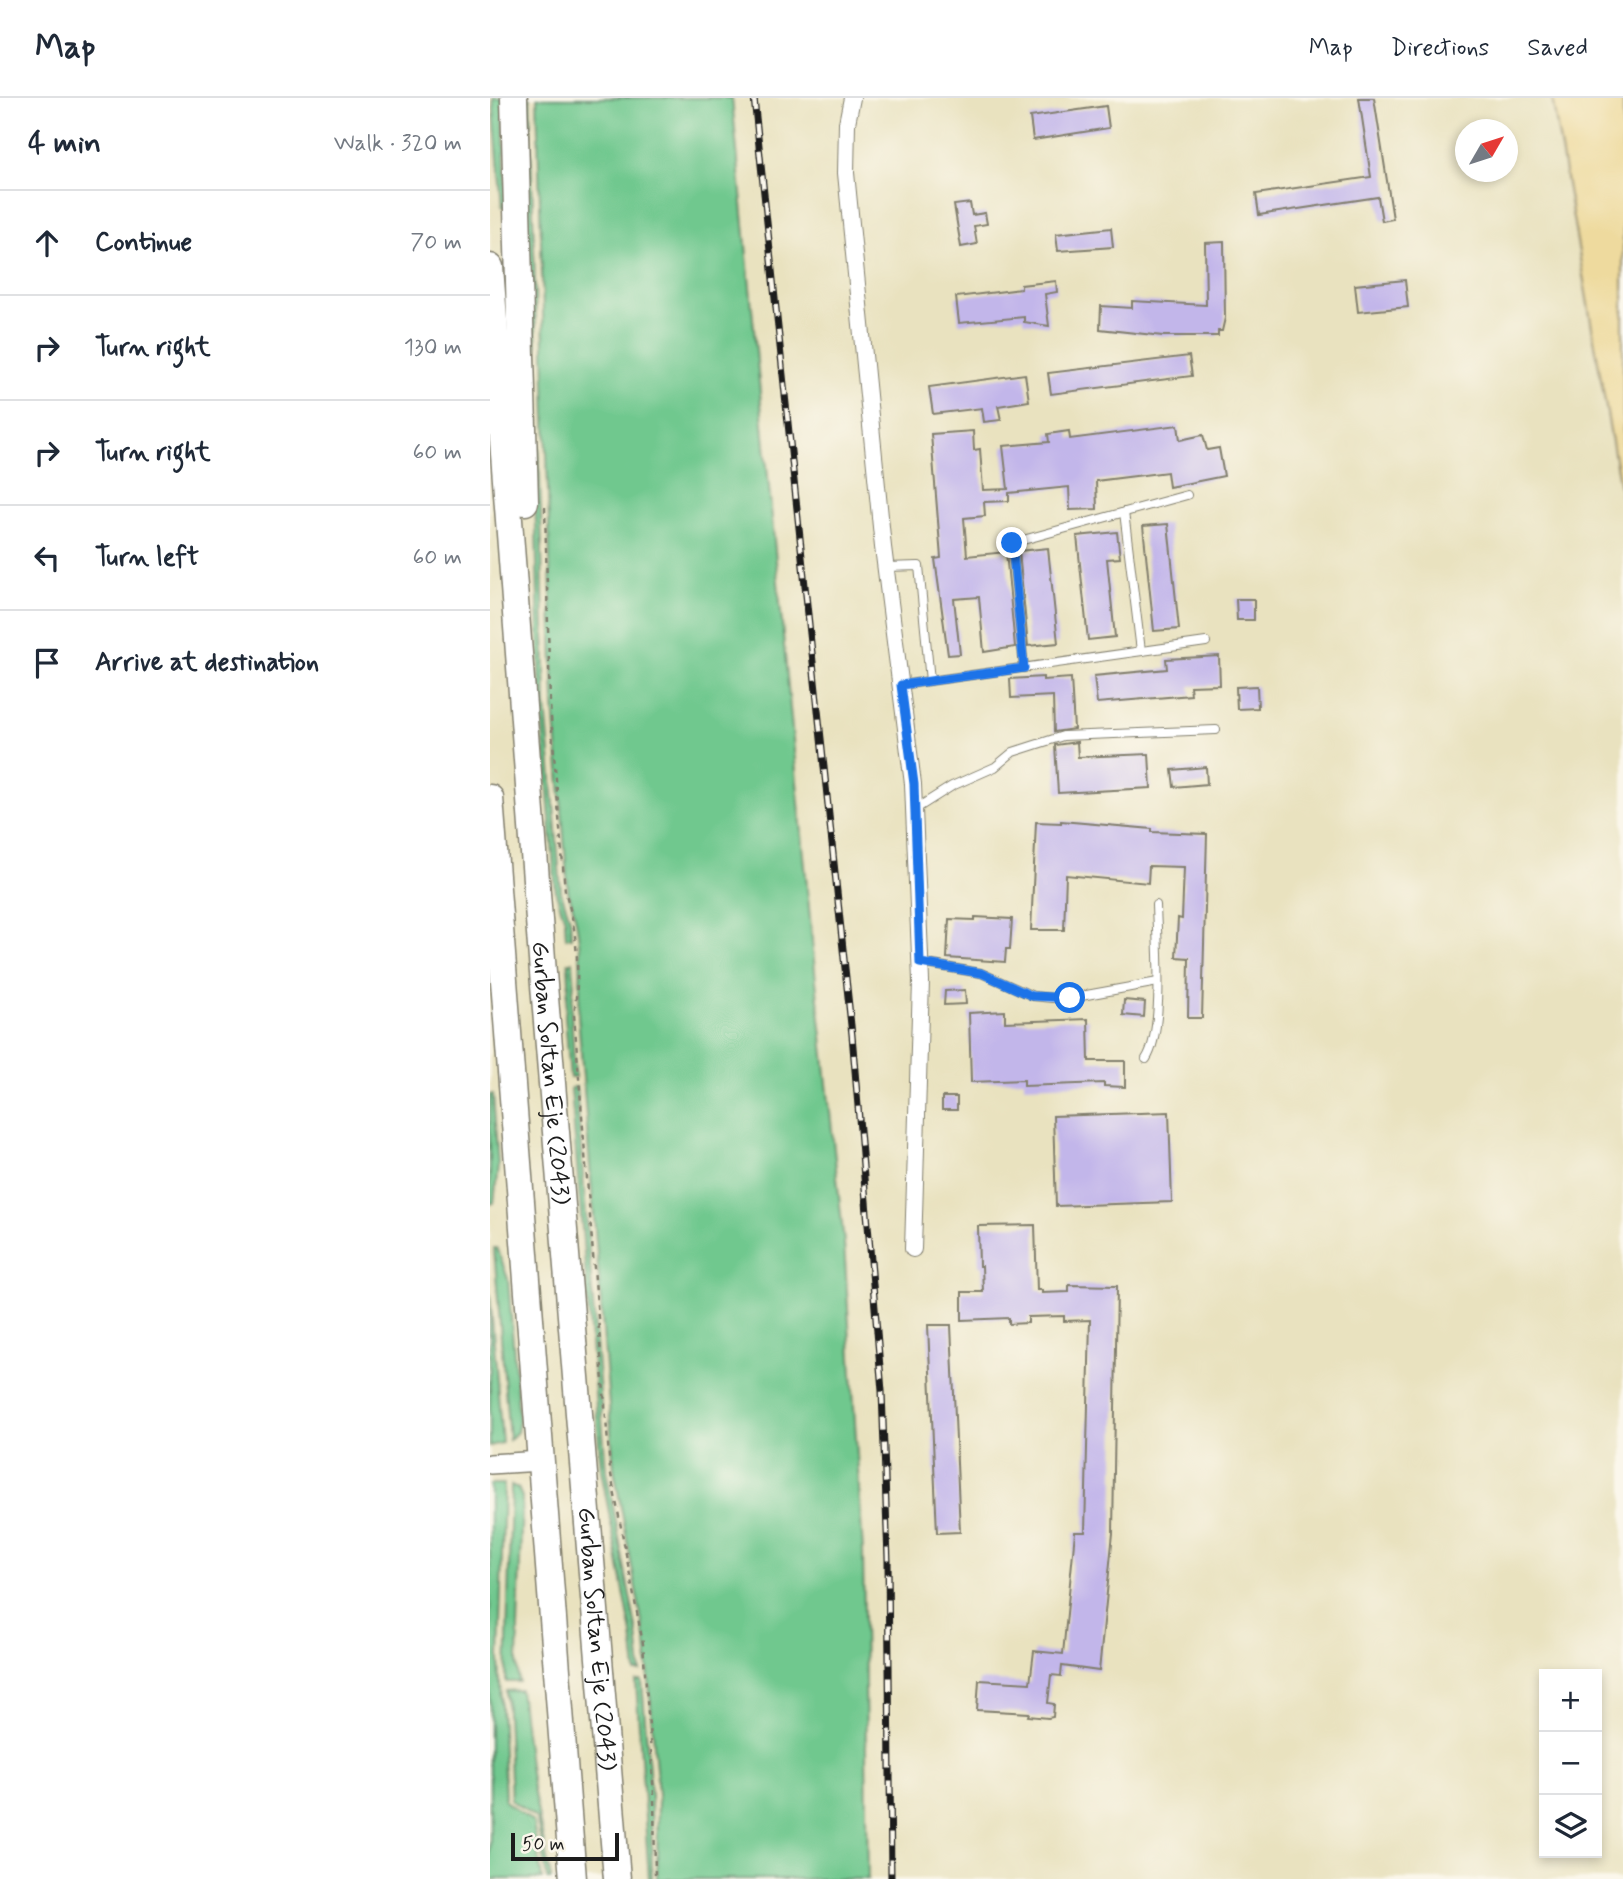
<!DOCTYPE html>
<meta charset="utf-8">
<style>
:root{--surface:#fff;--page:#f2f2f3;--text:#1f2937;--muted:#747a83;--line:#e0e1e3}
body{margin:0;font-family:Mynerve,sans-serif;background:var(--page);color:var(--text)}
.controls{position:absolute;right:21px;bottom:21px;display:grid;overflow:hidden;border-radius:0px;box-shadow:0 4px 10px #0003}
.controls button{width:63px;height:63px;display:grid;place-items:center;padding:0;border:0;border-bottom:2px solid var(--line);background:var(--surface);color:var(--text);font:35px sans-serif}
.compass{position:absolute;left:965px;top:21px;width:63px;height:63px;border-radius:50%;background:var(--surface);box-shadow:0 4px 10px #0003;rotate:51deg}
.scale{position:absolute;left:21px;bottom:18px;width:108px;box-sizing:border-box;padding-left:7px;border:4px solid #1c1c1c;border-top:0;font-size:19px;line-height:24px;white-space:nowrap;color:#1c1c1c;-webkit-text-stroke:5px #fbf7ec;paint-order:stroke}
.stop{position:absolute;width:21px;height:21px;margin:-16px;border:5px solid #1a73e8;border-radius:50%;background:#fff}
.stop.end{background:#1a73e8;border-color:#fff;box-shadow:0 2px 7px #0008}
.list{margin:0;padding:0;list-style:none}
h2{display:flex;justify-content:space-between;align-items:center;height:91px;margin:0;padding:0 28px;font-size:30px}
h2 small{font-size:23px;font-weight:400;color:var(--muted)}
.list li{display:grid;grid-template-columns:46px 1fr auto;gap:21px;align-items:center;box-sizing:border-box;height:105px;padding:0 28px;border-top:2px solid var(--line)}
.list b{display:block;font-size:26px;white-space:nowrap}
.list em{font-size:23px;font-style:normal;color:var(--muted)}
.icon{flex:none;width:38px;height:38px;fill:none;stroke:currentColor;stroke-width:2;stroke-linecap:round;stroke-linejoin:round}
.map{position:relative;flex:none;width:1133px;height:1781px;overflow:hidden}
header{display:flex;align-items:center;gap:42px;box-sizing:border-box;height:98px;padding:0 35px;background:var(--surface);border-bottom:2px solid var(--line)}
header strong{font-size:33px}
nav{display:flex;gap:38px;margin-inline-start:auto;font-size:24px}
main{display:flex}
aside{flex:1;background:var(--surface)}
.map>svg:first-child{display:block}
.green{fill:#70c88e;stroke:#467255;stroke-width:2}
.sand{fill:#eeda9e;stroke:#857b5d;stroke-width:2}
.building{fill:#c2b6ea}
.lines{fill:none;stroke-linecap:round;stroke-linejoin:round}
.service-casing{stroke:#827f6e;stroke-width:10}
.minor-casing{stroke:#827f6e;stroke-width:18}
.tertiary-casing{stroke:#827f6e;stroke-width:22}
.trunk-casing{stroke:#827f6e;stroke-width:29}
.path{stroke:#827f6e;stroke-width:2.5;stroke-dasharray:5 5;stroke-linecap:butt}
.service{stroke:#fff;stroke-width:8}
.minor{stroke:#fff;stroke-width:16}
.tertiary{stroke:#fff;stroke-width:19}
.trunk{stroke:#fff;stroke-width:26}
.rail-casing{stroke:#1c1c1c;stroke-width:7}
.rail{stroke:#fbf7ec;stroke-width:4.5;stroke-dasharray:13;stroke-linecap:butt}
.route{stroke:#1a73e8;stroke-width:9}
.labels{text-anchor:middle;stroke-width:5;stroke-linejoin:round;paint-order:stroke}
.street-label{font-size:24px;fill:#1c1c1c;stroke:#fbf7ec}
</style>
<header>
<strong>Map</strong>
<nav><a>Map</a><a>Directions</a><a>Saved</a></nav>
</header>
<main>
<aside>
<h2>4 min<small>Walk · 320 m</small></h2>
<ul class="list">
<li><svg class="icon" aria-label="ahead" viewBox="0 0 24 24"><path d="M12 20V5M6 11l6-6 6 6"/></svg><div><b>Continue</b></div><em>70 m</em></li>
<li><svg class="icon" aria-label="right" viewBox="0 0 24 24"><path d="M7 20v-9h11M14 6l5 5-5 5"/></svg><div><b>Turn right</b></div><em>130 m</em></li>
<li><svg class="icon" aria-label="right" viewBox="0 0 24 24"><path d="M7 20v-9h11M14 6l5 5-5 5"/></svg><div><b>Turn right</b></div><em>60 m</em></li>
<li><svg class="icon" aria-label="left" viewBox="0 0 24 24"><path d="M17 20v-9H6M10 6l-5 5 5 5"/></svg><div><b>Turn left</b></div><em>60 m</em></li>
<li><svg class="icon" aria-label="arrive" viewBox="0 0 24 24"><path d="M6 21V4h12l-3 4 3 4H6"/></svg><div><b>Arrive at destination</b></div></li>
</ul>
</aside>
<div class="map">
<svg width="1133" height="1781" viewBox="0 0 1133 1781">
<rect width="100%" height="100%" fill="#fbf7ec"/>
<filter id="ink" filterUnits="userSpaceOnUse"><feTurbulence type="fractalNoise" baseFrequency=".0143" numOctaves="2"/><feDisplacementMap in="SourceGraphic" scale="14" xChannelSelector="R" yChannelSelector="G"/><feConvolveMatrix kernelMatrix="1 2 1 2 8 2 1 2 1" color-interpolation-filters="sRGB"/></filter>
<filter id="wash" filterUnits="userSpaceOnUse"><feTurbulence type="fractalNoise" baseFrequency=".00686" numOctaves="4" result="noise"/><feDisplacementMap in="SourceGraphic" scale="28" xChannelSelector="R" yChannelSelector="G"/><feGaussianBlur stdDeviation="1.57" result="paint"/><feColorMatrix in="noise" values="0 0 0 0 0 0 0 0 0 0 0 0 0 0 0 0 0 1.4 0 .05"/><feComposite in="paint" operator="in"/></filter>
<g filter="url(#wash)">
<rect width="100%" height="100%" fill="#e9e2bf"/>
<g class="green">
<polygon points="3,0 13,0 16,110 12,110"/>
<polygon points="34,0 40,0 56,607 71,794 80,821 81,839 76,840 75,822 66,795 51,608"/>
<path d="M47,0H242L325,873L354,1145L373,1454L378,1781H167L168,1697L156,1546L124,1371L88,917C93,874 92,833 78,793L64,607Z"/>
<polygon points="78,864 83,864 84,883 81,916 85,980 80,980 75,917 79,883"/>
<polygon points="86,989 116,1372 147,1535 151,1574 146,1574 142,1536 111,1372 81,990"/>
<polygon points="0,996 3,996 8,1068 4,1105 0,1106"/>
<polygon points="4,1150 7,1150 18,1181 29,1322 27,1334 19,1342"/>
<polygon points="0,1195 12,1345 0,1348"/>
<polygon points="0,1386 14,1386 9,1560 15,1703 43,1724 52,1781 0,1781"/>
<polygon points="21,1387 28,1390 32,1399 27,1563 29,1584 16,1584"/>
<polygon points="146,1583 152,1583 161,1698 162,1781 159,1781"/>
<polygon points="30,1592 40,1675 61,1781 57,1781 47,1721 21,1702 16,1593"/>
</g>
<polygon class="sand" points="1062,0 1133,0 1133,407"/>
<g id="blocks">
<g class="building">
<polygon points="869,0 884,0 903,121 892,123 888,99 769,117 766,96 881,79"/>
<polygon points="616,8 619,30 543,42 540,19"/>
<polygon points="480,105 482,117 495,115 497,126 484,128 487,146 471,149 464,107"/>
<polygon points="621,130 623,149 568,153 566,136"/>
<polygon points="734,144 735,220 732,233 728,233 728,238 673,238 610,231 611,208 642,210 642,203 716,207 715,145"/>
<polygon points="915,182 918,209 868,214 865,187"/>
<polygon points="566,183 567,194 555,196 559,228 534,224 534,219 469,225 466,199 531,191 531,187"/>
<polygon points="699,258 702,278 561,296 558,275"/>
<polygon points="535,276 539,303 508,308 511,322 494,324 492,310 443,316 439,289"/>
<polygon points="688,327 690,342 713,337 717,352 729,350 734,378 679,389 677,374 606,383 607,411 580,412 579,389 519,395 519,403 494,404 495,418 474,420 477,458 516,454 525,549 494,554 489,499 464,501 470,556 458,557 445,461 451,460 441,336 483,333 484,352 490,351 493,392 518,391 513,348 559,344 558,336 579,333 580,341"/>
<polygon points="678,426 689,531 664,533 653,428"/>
<polygon points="627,434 630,460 617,461 625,539 598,542 587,438"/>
<polygon points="558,450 568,545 538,548 529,453"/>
<polygon points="746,501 764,501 764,522 747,522"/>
<polygon points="729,558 730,587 700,588 701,597 607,605 604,578 677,571 676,561"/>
<polygon points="553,579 553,582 581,580 584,631 564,634 563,598 521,600 520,581"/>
<polygon points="767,588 768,610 747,611 746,589"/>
<polygon points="587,644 588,659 659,656 661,690 568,695 565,647"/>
<polygon points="716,669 717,686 684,689 682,672"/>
<polygon points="571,723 662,731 662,734 717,736 712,920 698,920 699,860 686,859 688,820 692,821 694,769 659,768 658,785 576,777 574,832 541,832 546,724 571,725"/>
<polygon points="485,819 522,821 520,851 516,851 515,864 457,860 459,821 485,822"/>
<polygon points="475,892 476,906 454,907 455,893"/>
<polygon points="634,902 655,904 654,919 633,917"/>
<polygon points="515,913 515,924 598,921 599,963 635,963 635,989 614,988 614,985 534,988 534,982 481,984 479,915"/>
<rect x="452" y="999" width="15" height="13"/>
<polygon points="679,1014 682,1104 566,1108 563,1018"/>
<polygon points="545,1127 547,1192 552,1192 552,1195 579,1194 579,1187 627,1188 623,1435 609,1573 572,1568 571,1578 561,1577 558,1605 564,1606 563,1619 558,1620 538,1618 539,1615 487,1612 489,1582 540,1585 544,1553 573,1556 585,1434 595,1434 600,1222 574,1223 574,1218 538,1219 538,1225 519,1226 519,1220 472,1222 472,1194 493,1194 492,1168 489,1168 488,1128"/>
<polygon points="438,1227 461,1227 470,1434 447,1435"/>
</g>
</g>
</g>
<g filter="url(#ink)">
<use href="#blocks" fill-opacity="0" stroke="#827f6e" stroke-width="2"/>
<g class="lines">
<defs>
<g id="service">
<polyline points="634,414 651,553"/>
<polyline points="396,469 429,468 440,583"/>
<polyline points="534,570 522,445 697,397"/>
<polyline points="411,587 716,544"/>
<polyline points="424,712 462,688 505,669 523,654 573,638 726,632"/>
<polyline points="431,865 491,875 543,898 562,900 580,900 668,884"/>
<path d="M656,961C675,932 667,843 666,807"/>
</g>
<polyline id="minor" points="362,0 357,25 356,75 393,449 423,686 431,883 423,1151"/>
<polyline id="tertiary" points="0,1366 51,1363"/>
<g id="trunk">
<polyline points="24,0 35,404"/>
<path id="s1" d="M0,169L53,875L127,1781"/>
<polyline points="0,700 83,1781"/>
</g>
</defs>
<use href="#service" class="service-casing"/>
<use href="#minor" class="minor-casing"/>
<use href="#tertiary" class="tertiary-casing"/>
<use href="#trunk" class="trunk-casing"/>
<path class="path" d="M55,409L60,607L75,793C88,834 90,875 84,917L120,1371L153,1546L164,1697L165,1781"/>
<use href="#service" class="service"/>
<use href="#minor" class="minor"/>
<use href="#tertiary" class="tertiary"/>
<use href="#trunk" class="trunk"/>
<defs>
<polyline id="rail" points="264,0 362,937 392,1293 398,1462 401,1781"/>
</defs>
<use href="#rail" class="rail-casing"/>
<use href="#rail" class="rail"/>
</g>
</g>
<g class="lines" filter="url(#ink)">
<polyline class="route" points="522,445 534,570 411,587 424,686 430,865 491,875 542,898 580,900"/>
</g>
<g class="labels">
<g class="street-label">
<text dy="8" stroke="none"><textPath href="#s1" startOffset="808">Gurban Soltan Eje (2043)</textPath></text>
<text dy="8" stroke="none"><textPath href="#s1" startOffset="1376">Gurban Soltan Eje (2043)</textPath></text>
</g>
</g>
</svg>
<div class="controls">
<button>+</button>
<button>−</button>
<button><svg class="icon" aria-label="layers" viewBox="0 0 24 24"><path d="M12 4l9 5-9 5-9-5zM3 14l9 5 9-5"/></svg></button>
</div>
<svg class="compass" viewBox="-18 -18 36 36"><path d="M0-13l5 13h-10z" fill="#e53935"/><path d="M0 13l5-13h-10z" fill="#747a83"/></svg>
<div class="scale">50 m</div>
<div class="stop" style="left:580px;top:900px"></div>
<div class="stop end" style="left:522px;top:445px"></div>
</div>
</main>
